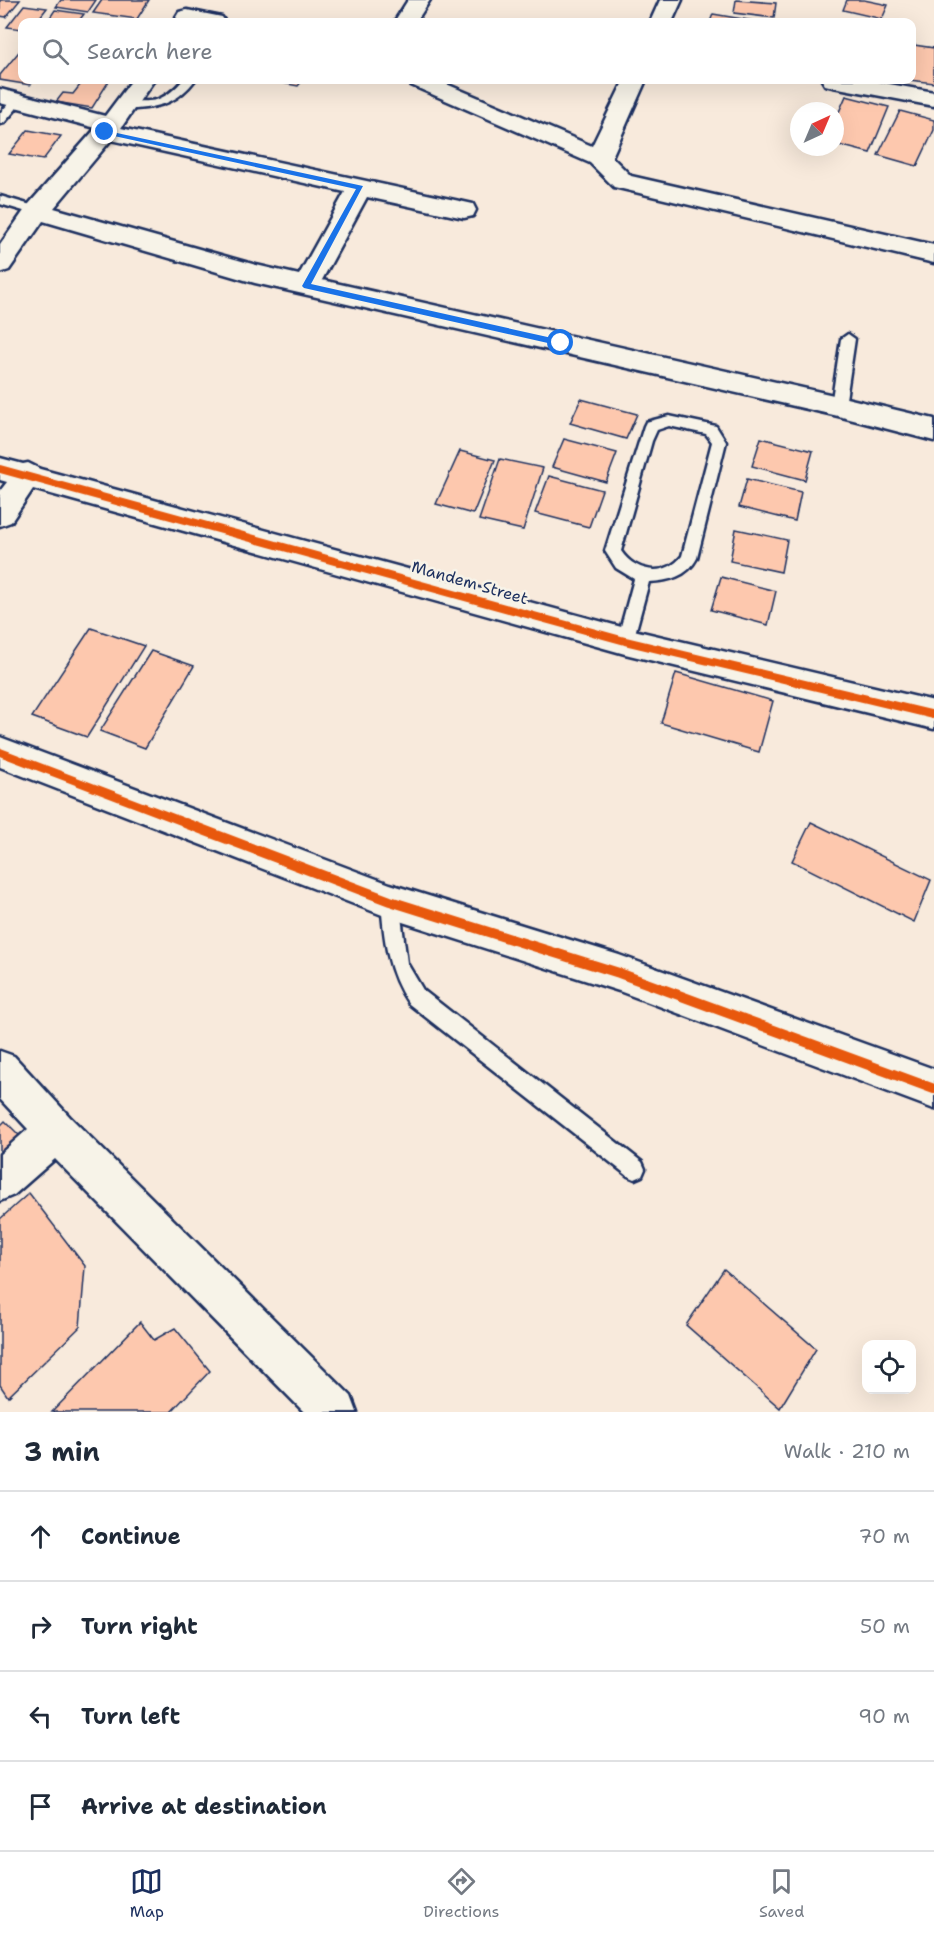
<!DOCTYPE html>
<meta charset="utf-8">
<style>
:root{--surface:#fff;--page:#f2f2f3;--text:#1f2937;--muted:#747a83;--line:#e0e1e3;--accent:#1b2f5e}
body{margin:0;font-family:"Shantell Sans",sans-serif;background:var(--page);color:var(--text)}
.controls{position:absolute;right:18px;bottom:18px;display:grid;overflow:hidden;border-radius:12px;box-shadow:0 6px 24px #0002}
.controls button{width:54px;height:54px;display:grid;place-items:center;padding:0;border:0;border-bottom:2px solid var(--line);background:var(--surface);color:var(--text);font:30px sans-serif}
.compass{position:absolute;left:790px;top:102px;width:54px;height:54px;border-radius:50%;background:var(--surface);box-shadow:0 6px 24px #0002;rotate:44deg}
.stop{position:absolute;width:18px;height:18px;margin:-14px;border:4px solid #1a73e8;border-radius:50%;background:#fff}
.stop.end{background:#1a73e8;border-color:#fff;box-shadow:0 2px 6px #0008}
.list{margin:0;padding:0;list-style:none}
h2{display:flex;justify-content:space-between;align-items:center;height:78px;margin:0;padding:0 24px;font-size:26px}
h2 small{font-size:20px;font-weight:400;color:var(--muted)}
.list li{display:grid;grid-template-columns:39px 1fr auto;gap:18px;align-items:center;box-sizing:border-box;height:90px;padding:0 24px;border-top:2px solid var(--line)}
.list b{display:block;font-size:22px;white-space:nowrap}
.list em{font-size:20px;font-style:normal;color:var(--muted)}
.icon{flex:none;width:33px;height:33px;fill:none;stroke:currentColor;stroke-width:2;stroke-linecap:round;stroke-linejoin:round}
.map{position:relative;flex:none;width:934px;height:1412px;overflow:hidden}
.search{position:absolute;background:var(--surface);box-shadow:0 6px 24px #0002;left:18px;right:18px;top:18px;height:66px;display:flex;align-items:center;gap:15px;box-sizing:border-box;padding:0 21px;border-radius:12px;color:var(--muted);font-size:22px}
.sheet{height:438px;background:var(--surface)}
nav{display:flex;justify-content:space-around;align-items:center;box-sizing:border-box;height:84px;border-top:2px solid var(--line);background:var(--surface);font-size:16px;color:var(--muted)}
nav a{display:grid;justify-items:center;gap:3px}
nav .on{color:var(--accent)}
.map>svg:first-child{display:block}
.building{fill:#fdc8ae;stroke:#1b2f5e;stroke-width:1.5}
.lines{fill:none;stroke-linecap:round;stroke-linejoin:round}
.lane-casing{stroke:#1b2f5e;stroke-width:5}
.street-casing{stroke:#1b2f5e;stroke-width:5}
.lane{fill:#f7f3e8;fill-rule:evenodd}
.street{fill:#f7f3e8;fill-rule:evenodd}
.cycleway-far1-casing{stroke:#f7f3e8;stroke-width:12}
.cycleway-casing{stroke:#f7f3e8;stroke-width:14}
.cycleway-far1{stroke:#e8590c;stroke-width:8}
.cycleway{stroke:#e8590c;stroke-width:10}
.route{fill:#1a73e8}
.labels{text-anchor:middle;stroke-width:5;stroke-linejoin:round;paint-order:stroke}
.street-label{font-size:16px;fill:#1b2f5e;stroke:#f7f3e8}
</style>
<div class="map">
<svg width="934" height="1412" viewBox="0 0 934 1412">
<rect width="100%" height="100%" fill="#f8eadc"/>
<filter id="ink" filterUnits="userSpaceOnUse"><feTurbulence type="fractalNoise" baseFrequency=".0167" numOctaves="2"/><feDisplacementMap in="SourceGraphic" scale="12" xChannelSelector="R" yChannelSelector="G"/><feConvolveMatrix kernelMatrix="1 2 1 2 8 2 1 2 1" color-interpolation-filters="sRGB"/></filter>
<g filter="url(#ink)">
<g class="building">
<polygon points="0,0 20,0 6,17 0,16"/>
<polygon points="61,0 96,0 88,12 56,7"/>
<polygon points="102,0 149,0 137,19 93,13"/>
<polygon points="736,0 776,3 774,18 734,13"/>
<polygon points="847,0 864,0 888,5 882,19 843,10"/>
<polygon points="24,5 47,8 36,22 22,22 22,29 7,27"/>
<polygon points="55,10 84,14 78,22 47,22"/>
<polygon points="713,14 760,22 710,22"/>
<polygon points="914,45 934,48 934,83 909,80 912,80"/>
<polygon points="22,48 22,80 35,80 30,85 0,80 0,75"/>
<polygon points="84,80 109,81 92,108 56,102 63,93 73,94"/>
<polygon points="267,80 303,80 298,86"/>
<polygon points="846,96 889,107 870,153 835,144 835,121"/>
<polygon points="900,111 934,120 934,130 917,166 878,155"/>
<polygon points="28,130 61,136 43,160 9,154"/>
<polygon points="581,399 637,414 626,439 570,423"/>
<polygon points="761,438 813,451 805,480 752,466"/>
<polygon points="564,439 617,453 606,482 552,467"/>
<polygon points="460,451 495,460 473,514 436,504"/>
<polygon points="500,459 543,468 523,530 479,520"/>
<polygon points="549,476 602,490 589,527 535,513"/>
<polygon points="747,479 801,492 795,521 739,507"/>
<polygon points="736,529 787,540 781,572 730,561"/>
<polygon points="721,577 776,591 768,625 711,610"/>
<polygon points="91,628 144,646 87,737 32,717"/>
<polygon points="151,651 194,666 145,748 100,731"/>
<polygon points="676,673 773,701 759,752 661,723"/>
<polygon points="811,822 931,880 914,922 792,861"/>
<polygon points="5,1121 24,1140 0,1155 0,1126"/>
<polygon points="29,1193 85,1266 80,1327 8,1397 0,1385 0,1219"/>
<polygon points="724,1269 816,1349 780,1408 686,1325"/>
<polygon points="140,1322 154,1340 175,1328 210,1371 171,1412 52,1412"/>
</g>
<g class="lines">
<defs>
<g id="lane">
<path d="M183,80H195C179,101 162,107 136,109C129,109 124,110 118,106C127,99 144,103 156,100C168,96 176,88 183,80Z"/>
<polygon points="17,98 23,101 4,123 0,124 0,113 13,99"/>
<polygon points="0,196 41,208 43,211 37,215 0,204"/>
<polygon points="848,334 855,339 845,406 838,411 831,406 841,339"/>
<path d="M669,416L716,426L726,442L697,558C687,577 669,581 649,582L633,641L631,646L625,648L619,646L617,641L634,579L616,568L605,551L644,426L646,422ZM669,426L706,434L712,442L682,556C665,578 635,572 621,551L652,441L657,430Z"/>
<path d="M390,892L396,895L399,901L407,963L423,990L642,1162L645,1169L642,1176L635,1179L628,1176L409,1004C387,972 384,939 381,901L384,895Z"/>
</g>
<g id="street">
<polygon points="408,0 430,0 416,22 394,22"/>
<polygon points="660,0 682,0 672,22 650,22"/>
<polygon points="187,10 222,17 225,22 179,22 176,17 179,12"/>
<path d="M132,80H154L121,128L464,202L473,204L476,210L473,216L464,218L367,197L322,280L838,396L934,419V441L838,416L255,283L43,221L9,270L0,273V245L28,205L96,128L0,103V89L105,116ZM111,140L345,192L299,275L256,265L54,208Z"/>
<polygon points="408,80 437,80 592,146 624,80 646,80 612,157 631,176 934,245 934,263 614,187 590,163 411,85"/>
<polygon points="822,80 867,80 934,92 934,106 833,87 825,85"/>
<polygon points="0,458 23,464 28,463 40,469 625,628 934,701 934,729 625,654 33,489 11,522 0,526 0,491 7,482 0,480"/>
<polygon points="0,737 390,884 619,955 934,1069 934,1109 619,991 390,918 0,767"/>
<polygon points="0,1051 14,1056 70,1117 351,1396 357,1412 304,1412 55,1159 14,1195 0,1201 0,1154 28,1129 0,1099"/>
</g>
</defs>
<use href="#lane" class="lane-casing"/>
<use href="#street" class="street-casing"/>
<use href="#lane" class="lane"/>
<use href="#street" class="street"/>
<defs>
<g id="cycleway-far1">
<polyline points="0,469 625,641 934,715"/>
<polyline points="0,752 189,824"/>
</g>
<polyline id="cycleway" points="185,823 390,901 619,973 934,1089"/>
</defs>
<use href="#cycleway-far1" class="cycleway-far1-casing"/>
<use href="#cycleway" class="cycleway-casing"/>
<use href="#cycleway-far1" class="cycleway-far1"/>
<use href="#cycleway" class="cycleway"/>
</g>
</g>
<polygon class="route" points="103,130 363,186 311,284 561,340 565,343 561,346 304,288 302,286 356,189 105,134"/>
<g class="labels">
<g class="street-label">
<text transform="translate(470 582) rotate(16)" y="6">Mandem Street</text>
</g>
</g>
</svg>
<div class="controls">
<button><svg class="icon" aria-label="locate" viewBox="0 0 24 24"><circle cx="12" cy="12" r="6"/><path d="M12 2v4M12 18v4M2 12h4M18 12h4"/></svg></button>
</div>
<svg class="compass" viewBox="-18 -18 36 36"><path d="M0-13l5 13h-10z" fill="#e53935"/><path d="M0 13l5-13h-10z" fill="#747a83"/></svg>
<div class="stop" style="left:561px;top:343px"></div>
<div class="stop end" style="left:105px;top:132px"></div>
<div class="search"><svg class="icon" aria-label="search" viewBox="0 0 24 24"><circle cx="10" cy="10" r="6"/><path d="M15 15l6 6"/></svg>Search here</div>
</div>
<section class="sheet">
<h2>3 min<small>Walk · 210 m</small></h2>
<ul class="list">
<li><svg class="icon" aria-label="ahead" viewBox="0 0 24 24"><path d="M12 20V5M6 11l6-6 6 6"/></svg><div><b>Continue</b></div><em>70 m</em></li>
<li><svg class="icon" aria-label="right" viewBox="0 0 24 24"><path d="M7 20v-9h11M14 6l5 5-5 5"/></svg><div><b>Turn right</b></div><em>50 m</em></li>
<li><svg class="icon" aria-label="left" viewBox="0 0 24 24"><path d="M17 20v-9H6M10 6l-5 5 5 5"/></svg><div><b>Turn left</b></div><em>90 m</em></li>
<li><svg class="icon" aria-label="arrive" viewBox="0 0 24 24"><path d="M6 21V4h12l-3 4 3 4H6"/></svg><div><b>Arrive at destination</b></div></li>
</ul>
</section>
<nav>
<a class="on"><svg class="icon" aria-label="map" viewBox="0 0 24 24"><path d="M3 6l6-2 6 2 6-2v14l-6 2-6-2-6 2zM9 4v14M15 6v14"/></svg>Map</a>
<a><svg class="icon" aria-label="directions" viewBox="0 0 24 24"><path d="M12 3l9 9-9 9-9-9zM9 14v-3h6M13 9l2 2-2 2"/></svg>Directions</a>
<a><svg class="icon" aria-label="saved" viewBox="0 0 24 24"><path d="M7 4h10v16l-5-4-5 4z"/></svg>Saved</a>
</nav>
